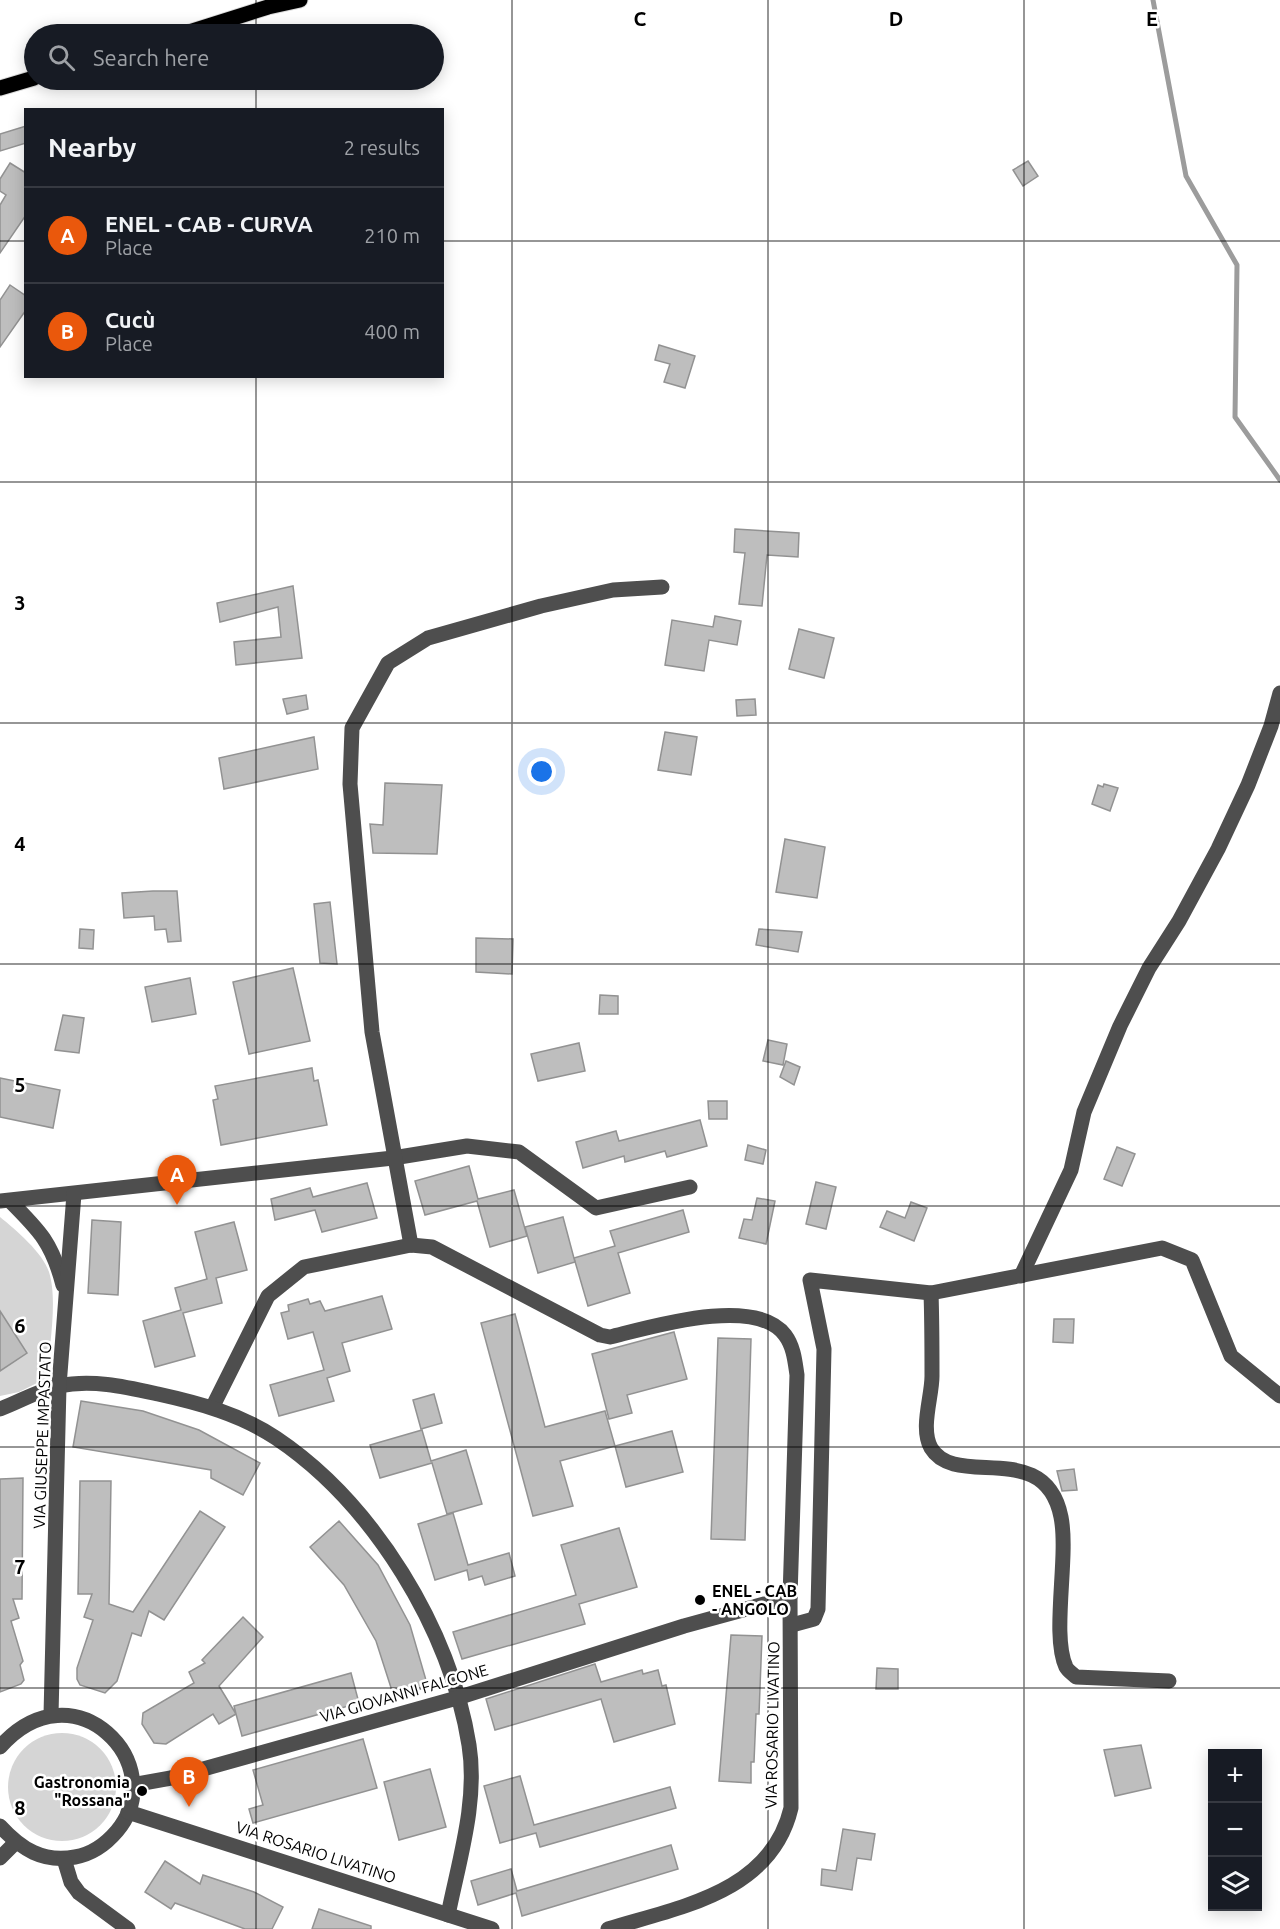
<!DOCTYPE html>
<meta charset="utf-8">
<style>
:root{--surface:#171b24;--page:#20242c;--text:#f1f3f6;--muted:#9ea1a6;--line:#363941;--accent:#ea580c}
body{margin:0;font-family:Ubuntu,sans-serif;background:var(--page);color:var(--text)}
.controls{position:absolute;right:18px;bottom:18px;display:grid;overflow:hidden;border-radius:0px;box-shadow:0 3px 15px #0003}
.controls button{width:54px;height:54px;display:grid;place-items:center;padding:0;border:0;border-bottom:2px solid var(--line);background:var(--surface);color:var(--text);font:30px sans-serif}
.you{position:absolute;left:542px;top:772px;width:21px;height:21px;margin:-15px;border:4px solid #fff;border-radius:50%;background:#1a73e8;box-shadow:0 0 0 9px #1a73e833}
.badge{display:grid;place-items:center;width:39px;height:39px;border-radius:50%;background:var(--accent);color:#fff;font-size:20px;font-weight:700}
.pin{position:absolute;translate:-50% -50px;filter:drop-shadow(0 2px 3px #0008)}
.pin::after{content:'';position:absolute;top:32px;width:21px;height:18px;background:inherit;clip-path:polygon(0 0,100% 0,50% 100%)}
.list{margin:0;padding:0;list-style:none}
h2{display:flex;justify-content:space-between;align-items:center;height:78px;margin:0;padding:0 24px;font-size:26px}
h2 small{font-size:20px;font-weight:400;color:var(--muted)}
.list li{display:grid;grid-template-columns:39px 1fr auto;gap:18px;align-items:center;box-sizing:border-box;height:96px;padding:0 24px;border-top:2px solid var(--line)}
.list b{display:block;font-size:22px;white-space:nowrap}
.list p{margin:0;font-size:20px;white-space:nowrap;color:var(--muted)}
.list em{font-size:20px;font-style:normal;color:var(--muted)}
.icon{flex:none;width:33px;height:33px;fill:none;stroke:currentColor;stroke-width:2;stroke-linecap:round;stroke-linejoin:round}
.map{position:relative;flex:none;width:1280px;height:1929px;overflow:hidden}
.search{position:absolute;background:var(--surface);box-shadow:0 3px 15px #0003;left:24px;top:24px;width:420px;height:66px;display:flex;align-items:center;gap:15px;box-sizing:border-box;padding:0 21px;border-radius:33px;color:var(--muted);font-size:22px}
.panel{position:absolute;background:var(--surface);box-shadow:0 3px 15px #0003;left:24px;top:108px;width:420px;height:270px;border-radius:0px}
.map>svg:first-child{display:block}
.green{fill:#d5d5d5}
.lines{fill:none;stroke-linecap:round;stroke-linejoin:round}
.stream{stroke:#9c9c9c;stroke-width:5}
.building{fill:#bebebe;stroke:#929292;stroke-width:1.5}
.major-casing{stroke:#dbdbdb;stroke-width:17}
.minor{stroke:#4e4e4e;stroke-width:15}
.major{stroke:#000;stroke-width:15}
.grid{fill:none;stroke:#000;stroke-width:1.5;stroke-opacity:0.55}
.poi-dot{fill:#000;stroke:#fff;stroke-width:2}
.labels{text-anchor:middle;stroke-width:5;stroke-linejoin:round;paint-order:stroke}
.street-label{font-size:16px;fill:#000;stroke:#fff}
.poi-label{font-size:16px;font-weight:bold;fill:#000;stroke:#fff;text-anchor:start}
.grid-label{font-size:20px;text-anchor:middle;font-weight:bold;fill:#000;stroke:#fff;stroke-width:5;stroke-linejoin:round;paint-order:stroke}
</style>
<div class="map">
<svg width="1280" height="1929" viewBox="0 0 1280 1929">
<rect width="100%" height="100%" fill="#fff"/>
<g class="green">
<path d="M0,1217C15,1229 43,1253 49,1272C58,1300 49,1348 47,1378L19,1392L0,1396Z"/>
<circle cx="62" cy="1787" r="54"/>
</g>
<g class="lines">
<polyline class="stream" points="1153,0 1186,176 1237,265 1235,417 1280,480"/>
</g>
<g class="building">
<polygon points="26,126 26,143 0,151 0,134"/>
<polygon points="1028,161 1038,176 1023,186 1013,170"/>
<polygon points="10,163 26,173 26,215 0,253 0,205 6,195 0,191 0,179"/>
<polygon points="10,285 26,296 26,310 0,347 0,300"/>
<polygon points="659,345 695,356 685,388 664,382 670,364 655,360"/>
<polygon points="735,529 799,533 798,557 767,555 762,606 739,604 745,553 734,552"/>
<polygon points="293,586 302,658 236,665 234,642 281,637 278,607 220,622 217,603"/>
<polygon points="715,616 741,621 737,645 709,640 704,671 665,665 672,620 713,627"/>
<polygon points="799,629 834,638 824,678 789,669"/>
<polygon points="306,695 308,709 287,714 283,699"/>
<polygon points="755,699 756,715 737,716 736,700"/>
<polygon points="665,732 697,737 691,775 658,770"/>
<polygon points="314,737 318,769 224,789 219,758"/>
<polygon points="385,783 442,785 437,854 373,853 370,824 383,825"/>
<polygon points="1104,784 1118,788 1110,811 1092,804 1098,785 1103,787"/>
<polygon points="785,839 825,847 817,898 776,892"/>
<polygon points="153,891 177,891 181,941 168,942 166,929 155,930 154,916 124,918 122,893"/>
<polygon points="330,902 337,964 320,963 314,904"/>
<polygon points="80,929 94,930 93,949 79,948"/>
<polygon points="759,929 802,932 798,952 756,945"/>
<polygon points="476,938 513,939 512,974 476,972"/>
<polygon points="293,968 310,1041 249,1054 233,982"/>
<polygon points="190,978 196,1014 152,1022 145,987"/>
<polygon points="600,995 618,996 618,1014 599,1014"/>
<polygon points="63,1015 84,1018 79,1053 55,1050"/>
<polygon points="768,1040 787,1044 783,1065 763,1061"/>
<polygon points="579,1043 585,1071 538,1081 531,1054"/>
<polygon points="786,1061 800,1067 794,1085 780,1077"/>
<polygon points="312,1068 314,1081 318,1080 327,1125 221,1145 213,1100 218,1099 215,1086"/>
<polygon points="0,1078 60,1090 53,1128 0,1117"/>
<polygon points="708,1101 727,1101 727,1119 709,1119"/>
<polygon points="700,1120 707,1146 667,1157 665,1151 625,1162 624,1156 583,1168 576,1142 616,1131 619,1141"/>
<polygon points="748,1145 766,1150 763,1164 745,1160"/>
<polygon points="1117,1147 1135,1154 1122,1186 1104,1179"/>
<polygon points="469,1166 478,1199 514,1190 527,1236 490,1247 477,1201 425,1215 415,1181"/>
<polygon points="816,1182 836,1187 826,1229 806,1224"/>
<polygon points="367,1183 377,1218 322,1232 315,1210 275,1220 271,1199 310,1188 313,1197"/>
<polygon points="757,1198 775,1201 766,1244 739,1238 744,1219 752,1220"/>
<polygon points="911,1202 927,1208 914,1241 880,1227 887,1211 905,1218"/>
<polygon points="683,1210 689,1232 618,1253 630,1293 588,1306 574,1258 615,1246 610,1231"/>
<polygon points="563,1217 575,1262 538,1273 525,1227"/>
<polygon points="92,1220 121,1222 118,1295 88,1293"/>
<polygon points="234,1222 247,1270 216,1278 222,1303 183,1313 195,1356 155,1367 143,1321 181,1310 175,1288 207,1279 195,1232"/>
<polygon points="382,1296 392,1329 342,1343 350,1371 327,1378 334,1401 279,1416 270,1385 324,1370 313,1332 288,1339 281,1313 289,1311 288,1305 308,1299 310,1304 320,1301 325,1311"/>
<polygon points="0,1311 27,1353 0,1371"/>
<polygon points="515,1314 545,1427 605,1411 615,1446 560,1461 573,1506 533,1516 481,1323"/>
<polygon points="1054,1319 1074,1319 1073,1343 1053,1342"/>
<polygon points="674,1332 687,1379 627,1395 632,1413 609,1419 592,1354"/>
<polygon points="718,1338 751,1339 745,1540 711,1539"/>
<polygon points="434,1394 442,1423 421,1429 413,1400"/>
<polygon points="81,1401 143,1411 199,1430 260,1463 243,1495 211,1478 211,1470 73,1447"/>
<polygon points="422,1430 431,1461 466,1450 482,1504 447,1514 432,1463 380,1478 370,1445"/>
<polygon points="672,1431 683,1472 626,1487 615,1446"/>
<polygon points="1074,1469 1077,1490 1062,1491 1057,1471"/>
<polygon points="23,1478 22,1599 13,1599 19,1618 11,1621 23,1661 20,1665 24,1680 21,1684 0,1692 0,1479"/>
<polygon points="80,1481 111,1481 109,1604 133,1612 200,1511 225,1527 164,1620 149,1611 141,1636 132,1633 117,1681 105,1693 80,1685 77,1679 77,1668 93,1620 84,1617 92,1594 78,1594"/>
<polygon points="453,1513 468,1565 509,1553 515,1576 485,1585 482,1576 469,1580 467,1570 435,1580 418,1524"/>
<polygon points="339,1521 378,1565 410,1625 428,1687 394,1697 376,1641 344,1585 310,1547"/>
<polygon points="619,1528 637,1587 579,1604 585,1624 462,1659 453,1632 576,1595 561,1545"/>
<polygon points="243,1617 263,1637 219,1686 236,1714 234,1706 351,1673 359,1703 242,1736 236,1714 219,1724 213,1714 166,1744 154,1743 142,1724 143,1713 194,1683 189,1672 205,1663 202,1660"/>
<polygon points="731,1635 762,1636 759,1714 756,1714 754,1762 751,1762 751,1783 719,1781"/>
<polygon points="595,1664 601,1682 642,1670 643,1674 658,1670 662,1686 666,1685 675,1724 614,1742 601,1699 495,1730 486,1699"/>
<polygon points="877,1668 898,1669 898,1689 876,1689"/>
<polygon points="363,1739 377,1788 253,1823 249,1809 263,1805 253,1770"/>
<polygon points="1141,1745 1151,1788 1115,1796 1104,1750"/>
<polygon points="430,1769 446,1827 399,1840 384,1782"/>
<polygon points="520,1776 534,1825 670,1787 676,1808 540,1847 536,1833 500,1843 484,1786"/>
<polygon points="843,1829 875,1834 871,1860 857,1858 852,1890 821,1885 822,1869 836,1871"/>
<polygon points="671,1845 678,1869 522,1916 516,1893 478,1905 471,1881 511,1869 517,1891"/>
<polygon points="165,1861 200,1884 203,1875 254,1892 283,1907 272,1929 245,1929 175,1903 171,1909 145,1892"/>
<polygon points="319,1909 371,1926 371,1929 312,1929"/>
</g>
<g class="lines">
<defs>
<g id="major">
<polyline points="183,34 268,7 300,0"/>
<polyline points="0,88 34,78"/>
</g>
</defs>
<use href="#major" class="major-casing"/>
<g class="minor">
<polyline points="0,1201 393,1158 467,1146 519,1152 596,1208 690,1187"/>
<path d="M10,1201C40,1231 52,1243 63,1285"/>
<polyline points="411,1245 372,1032 350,784 352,728 388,663 428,638 541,606 613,590 662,587"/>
<polyline points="1021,1276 1071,1170 1084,1112 1120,1026 1149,968 1179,921 1218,849 1248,785 1271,726 1280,693"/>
<path d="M931,1293C932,1321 932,1348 932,1376C932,1397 920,1428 931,1448C956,1490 1045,1437 1061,1517C1069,1557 1051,1635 1066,1667C1068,1671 1073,1674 1076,1677L1169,1681"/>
<path d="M213,1406L268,1296L304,1267L411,1245L432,1247L600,1335L610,1337C651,1327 755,1295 785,1335C794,1347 795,1362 797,1375L790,1597L791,1808C771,1893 679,1907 608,1929"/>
<path d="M0,1409C19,1402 39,1390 59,1386C92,1379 126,1387 158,1394C199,1403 240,1414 276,1438C373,1503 451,1630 469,1745C478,1801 459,1860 448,1915"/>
<polyline points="792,1625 814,1619 818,1609 824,1349 810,1280 931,1293 1162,1248 1192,1260 1231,1356 1280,1396"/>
<polyline points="51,1715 59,1386 74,1194"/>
<path d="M0,1747C74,1663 172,1765 117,1831C106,1844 92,1854 75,1857C43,1863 21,1849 0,1826"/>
<polyline points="132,1785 171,1778 457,1698 684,1626 790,1597"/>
<polyline points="128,1812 492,1929"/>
<polyline points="0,1858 15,1843"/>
<polyline points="64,1859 71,1882 79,1893 128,1929"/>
</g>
<use href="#major" class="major"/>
</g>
<path class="grid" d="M256,0V34M512,0V1929M768,0V1929M1024,0V1929M256,80V110M0,241H26M442,241H1280M256,376V1929M0,482H1280M0,723H1280M0,964H1280M0,1206H1280M0,1447H1280M0,1688H1280"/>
<g class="poi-dot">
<circle cx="700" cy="1600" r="6"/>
<circle cx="142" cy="1791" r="6"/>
</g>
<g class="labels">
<g class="street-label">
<text transform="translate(42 1435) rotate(-88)" y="6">VIA GIUSEPPE IMPASTATO</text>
<text transform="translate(404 1693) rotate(-16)" y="6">VIA GIOVANNI FALCONE</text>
<text transform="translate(772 1725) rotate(-89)" y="6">VIA ROSARIO LIVATINO</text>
<text transform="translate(316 1852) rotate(18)" y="6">VIA ROSARIO LIVATINO</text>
</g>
<g class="poi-label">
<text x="712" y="1597">ENEL - CAB<tspan x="712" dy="18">- ANGOLO</tspan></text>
<text x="130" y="1788" text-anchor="end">Gastronomia<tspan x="130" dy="18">"Rossana"</tspan></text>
</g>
</g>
<g class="grid-label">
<text x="640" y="26">C</text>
<text x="896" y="26">D</text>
<text x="1152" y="26">E</text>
<text x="20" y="610">3</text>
<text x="20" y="851">4</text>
<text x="20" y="1092">5</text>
<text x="20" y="1333">6</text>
<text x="20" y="1574">7</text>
<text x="20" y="1815">8</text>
</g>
</svg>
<div class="controls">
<button>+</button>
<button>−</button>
<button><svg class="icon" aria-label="layers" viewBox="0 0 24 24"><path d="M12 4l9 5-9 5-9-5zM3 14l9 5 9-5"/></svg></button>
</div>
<div class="you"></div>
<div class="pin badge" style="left:177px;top:1205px">A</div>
<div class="pin badge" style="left:189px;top:1807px">B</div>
<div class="search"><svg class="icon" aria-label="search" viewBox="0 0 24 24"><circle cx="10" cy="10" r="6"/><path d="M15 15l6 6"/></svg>Search here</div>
<section class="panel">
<h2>Nearby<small>2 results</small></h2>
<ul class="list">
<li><span class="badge">A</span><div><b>ENEL - CAB - CURVA</b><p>Place</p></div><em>210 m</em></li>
<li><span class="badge">B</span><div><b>Cucù</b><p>Place</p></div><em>400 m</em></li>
</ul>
</section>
</div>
